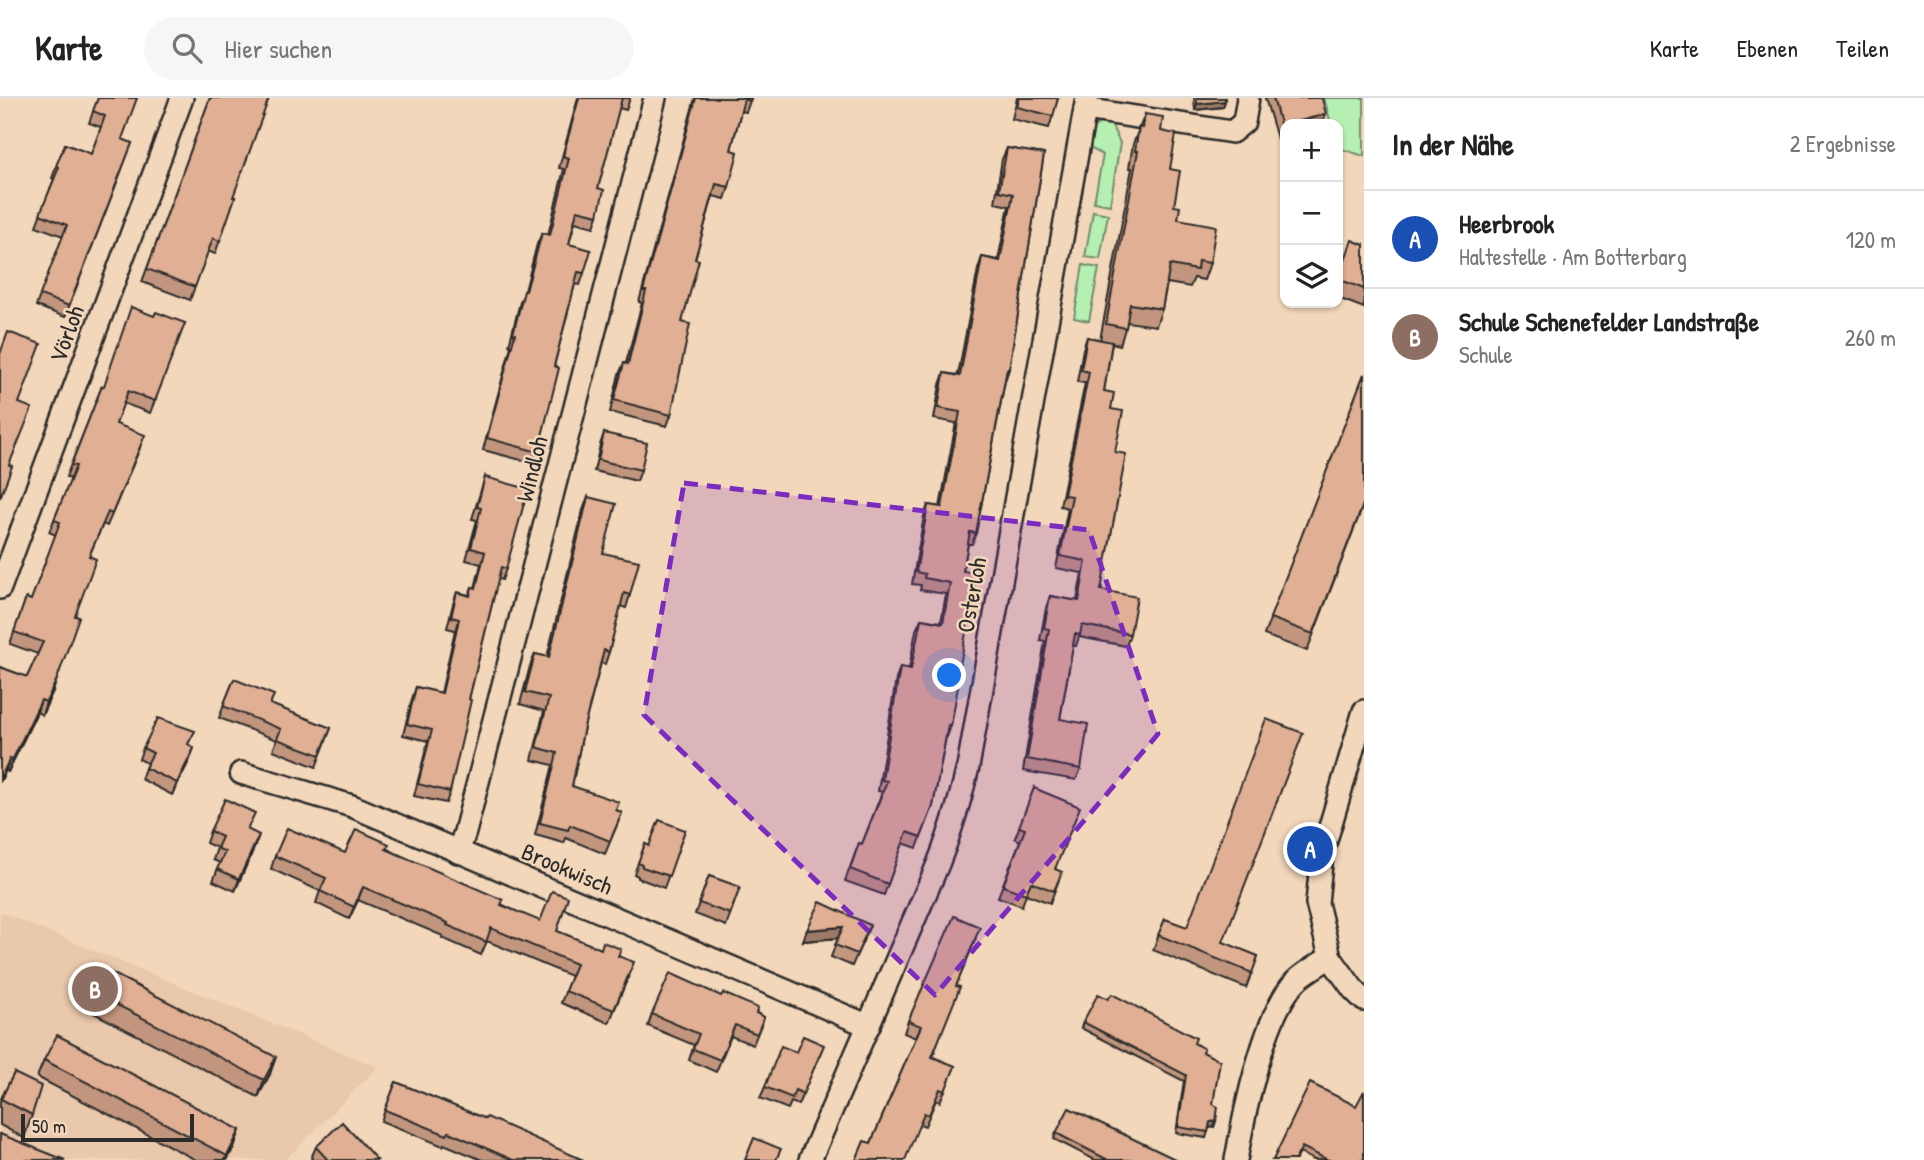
<!DOCTYPE html>
<html lang="de">
<meta charset="utf-8">
<style>
:root{--surface:#fff;--page:#f6f6f6;--text:#222;--muted:#767676;--line:#e0e0e0;--accent:#7c3aed}
body{margin:0;font-family:"Patrick Hand",sans-serif;background:var(--page);color:var(--text)}
.controls{position:absolute;right:21px;top:21px;display:grid;overflow:hidden;border-radius:14px;box-shadow:0 2px 5px #0004}
.controls button{width:63px;height:63px;display:grid;place-items:center;padding:0;border:0;border-bottom:2px solid var(--line);background:var(--surface);color:var(--text);font:35px sans-serif}
.scale{position:absolute;left:21px;bottom:18px;width:173px;box-sizing:border-box;padding-left:7px;border:4px solid #2b2b2b;border-top:0;font-size:19px;line-height:24px;white-space:nowrap;color:#2b2b2b;-webkit-text-stroke:5px #f3d7ba;paint-order:stroke}
.you{position:absolute;left:950px;top:578px;width:24px;height:24px;margin:-18px;border:5px solid #fff;border-radius:50%;background:#1a73e8;box-shadow:0 0 0 10px #1a73e833}
.badge{display:grid;place-items:center;width:46px;height:46px;border-radius:50%;background:var(--accent);color:#fff;font-size:23px;font-weight:700}
.pin{position:absolute;translate:-50% -50%;border:4px solid #fff;box-shadow:0 2px 7px #0006}
.list{margin:0;padding:0;list-style:none}
h2{display:flex;justify-content:space-between;align-items:center;height:91px;margin:0;padding:0 28px;font-size:30px}
h2 small{font-size:23px;font-weight:400;color:var(--muted)}
.list li{display:grid;grid-template-columns:46px 1fr auto;gap:21px;align-items:center;box-sizing:border-box;height:98px;padding:0 28px;border-top:2px solid var(--line)}
.list b{display:block;font-size:26px;white-space:nowrap}
.list p{margin:0;font-size:23px;white-space:nowrap;color:var(--muted)}
.list em{font-size:23px;font-style:normal;color:var(--muted)}
.icon{flex:none;width:38px;height:38px;fill:none;stroke:currentColor;stroke-width:2;stroke-linecap:round;stroke-linejoin:round}
.map{position:relative;flex:none;width:1364px;height:1062px;overflow:hidden}
header{display:flex;align-items:center;gap:42px;box-sizing:border-box;height:98px;padding:0 35px;background:var(--surface);border-bottom:2px solid var(--line)}
header strong{font-size:33px}
nav{display:flex;gap:38px;margin-inline-start:auto;font-size:24px}
.search{width:490px;height:63px;background:var(--page);display:flex;align-items:center;gap:18px;box-sizing:border-box;padding:0 24px;border-radius:38px;color:var(--muted);font-size:26px}
main{display:flex}
aside{flex:1;background:var(--surface)}
.map>svg:first-child{display:block}
.built{fill:#eac8ab}
.green{fill:#b6efb2;stroke:#708d6e;stroke-width:2}
.lines{fill:none;stroke-linecap:round;stroke-linejoin:round}
.street-casing{stroke:#2b2b2b;stroke-width:26}
.street{stroke:#f3d7ba;stroke-width:21}
.wall{fill:#c2967e;stroke:#2b2b2b;stroke-width:2}
.shaded-wall{fill:#9e7a67;stroke:#2b2b2b;stroke-width:2}
.building{fill:#e1af93;stroke:#2b2b2b;stroke-width:2}
.marked{fill:#7b2cbf;fill-opacity:0.2;stroke:#7b2cbf;stroke-width:5;stroke-dasharray:14 9;stroke-linejoin:round}
.labels{text-anchor:middle;stroke-width:5;stroke-linejoin:round;paint-order:stroke}
.street-label{font-size:24px;fill:#2b2b2b;stroke:#f3d7ba}
</style>
<header>
<strong>Karte</strong>
<div class="search"><svg class="icon" aria-label="search" viewBox="0 0 24 24"><circle cx="10" cy="10" r="6"/><path d="M15 15l6 6"/></svg>Hier suchen</div>
<nav><a>Karte</a><a>Ebenen</a><a>Teilen</a></nav>
</header>
<main>
<div class="map">
<svg width="1364" height="1062" viewBox="0 0 1364 1062">
<rect width="100%" height="100%" fill="#f3d7ba"/>
<filter id="ink" filterUnits="userSpaceOnUse"><feTurbulence type="fractalNoise" baseFrequency=".0143" numOctaves="2"/><feDisplacementMap in="SourceGraphic" scale="14" xChannelSelector="R" yChannelSelector="G"/><feConvolveMatrix kernelMatrix="1 2 1 2 8 2 1 2 1" color-interpolation-filters="sRGB"/></filter>
<g filter="url(#ink)">
<polygon class="built" points="0,814 378,969 285,1062 0,1062"/>
<g class="green">
<polygon points="1324,0 1364,0 1364,58 1338,50 1338,26 1331,26"/>
<path d="M1109,22L1120,45L1110,107L1094,104L1103,57L1088,49C1090,35 1093,24 1109,22Z"/>
<polygon points="1093,113 1108,116 1100,161 1085,159"/>
<polygon points="1083,167 1099,170 1089,223 1074,220"/>
</g>
<g class="lines">
<defs>
<g id="street">
<polyline points="1085,11 1232,34 1244,24 1248,0"/>
<polyline points="0,490 182,0"/>
<polyline points="1364,613 1322,756 1317,805 1330,859 1353,891 1364,902"/>
<polyline points="241,675 352,708 869,928"/>
<polyline points="458,754 465,734 655,0"/>
<path d="M810,1062L933,778C948,743 959,707 968,669L1087,0"/>
<path d="M1236,1062C1244,1016 1264,917 1295,884C1304,874 1319,867 1330,859"/>
</g>
</defs>
<use href="#street" class="street-casing"/>
<use href="#street" class="street"/>
</g>
<g class="wall">
<polygon points="98,0 122,41 132,45 65,219 36,208 63,138 36,128 54,81 52,80 65,46 91,56 101,29 89,25"/>
<polygon points="210,0 233,99 235,99 215,156 208,153 190,202 142,184"/>
<polygon points="578,0 630,0 626,12 619,10 598,90 598,117 594,129 575,124 569,146 584,175 580,187 575,186 554,268 538,354 533,365 483,352 511,248 509,247 520,204 525,193 537,146 542,135 548,137 564,71 559,70"/>
<polygon points="695,0 751,0 746,14 741,13 731,52 729,89 725,101 713,98 695,161 682,224 671,317 667,328 610,314 619,276 624,265 626,265 642,205 639,204"/>
<polygon points="1017,0 1058,0 1049,30 1012,21"/>
<polygon points="1194,0 1225,0 1225,3 1223,9 1195,12"/>
<polygon points="1265,0 1322,0 1285,26 1285,38 1277,40"/>
<polygon points="1145,16 1161,33 1170,71 1174,108 1178,121 1210,165 1204,182 1194,180 1190,189 1167,185 1162,211 1156,228 1127,224 1120,247 1112,245 1104,293 1111,311 1115,354 1101,492 1130,536 1126,548 1079,539 1076,548 1073,548 1060,621 1081,671 1076,682 1023,673 1045,543 1040,542 1046,510 1050,498 1077,503 1082,475 1056,470 1068,410 1060,408 1085,285 1077,284 1083,251 1087,239 1100,242 1132,70 1129,70 1133,46"/>
<polygon points="1007,50 1044,56 1009,271 1005,283 976,435 972,446 968,446 963,473 956,589 951,628 947,639 946,639 933,708 917,750 903,745 884,797 845,783 859,745 862,746 882,694 878,693 896,581 900,569 909,571 916,532 921,521 941,524 946,496 920,492 921,487 912,486 924,418 928,407 940,409 956,325 934,321 940,287 944,275 958,277 978,171 982,159 998,162 1009,108 995,105 1002,61"/>
<polygon points="1364,147 1364,210 1338,200 1338,180"/>
<polygon points="154,218 185,225 150,315 123,305 116,326 140,350 107,428 103,426 89,458 75,518 53,593 42,617 37,614 8,674 6,672 0,684 0,569 27,579 38,556 10,546 26,500 31,502 56,437 49,434 71,381 66,379 102,288 104,288"/>
<polygon points="1364,276 1364,405 1307,553 1264,537"/>
<polygon points="604,335 641,372 637,383 594,373 600,347"/>
<polygon points="485,379 506,471 502,482 498,481 469,601 450,694 446,705 414,698 428,643 403,637 412,601 416,589 441,595 455,532 447,530 453,506 457,494 469,497 472,489 475,490 481,466 466,462 477,422 472,421"/>
<polygon points="588,399 603,455 630,497 626,510 620,508 609,554 605,566 601,565 584,629 572,688 622,715 605,756 566,740 564,745 535,737 553,667 532,662 544,613 520,606 530,568 535,556 547,559 583,412"/>
<polygon points="234,581 270,606 331,630 316,669 273,652 277,642 219,620"/>
<polygon points="189,647 190,661 172,697 141,681 147,665 139,661 143,650"/>
<polygon points="1034,690 1056,772 1062,774 1050,805 1026,796 1022,808 998,799 1020,743 1015,740"/>
<polygon points="248,732 255,748 235,793 213,783 220,765 213,762 217,750 206,745 210,733"/>
<polygon points="685,732 664,790 638,780 638,778 634,776 645,746 649,748"/>
<polygon points="387,751 557,833 618,858 629,877 609,925 561,905 571,878 487,843 481,857 442,840 443,838 358,802 349,821 316,805 320,793 271,771 275,758 345,755"/>
<polygon points="709,778 740,789 726,828 695,816"/>
<polygon points="1165,821 1258,858 1246,890 1153,852"/>
<polygon points="870,827 852,868 831,859 838,840 803,843 807,832"/>
<polygon points="976,840 956,888 933,959 955,968 940,1004 936,1002 925,1028 920,1026 871,1045 916,940 904,935 908,923"/>
<polygon points="84,890 270,976 258,999 78,907"/>
<polygon points="756,915 764,919 753,947 731,938 716,974 689,962 694,947 648,928 652,916"/>
<polygon points="1083,924 1194,945 1203,954 1216,1023 1214,1029 1209,1030 1206,1040 1176,1035 1184,983 1081,930"/>
<polygon points="796,954 819,958 798,1007 791,1004 788,1011 760,1000 765,989"/>
<polygon points="44,962 240,1032 234,1049 227,1062 196,1062 37,979"/>
<polygon points="14,975 32,1017 24,1040 0,1027 0,1003"/>
<polygon points="396,984 583,1062 482,1062 444,1046 443,1048 381,1023"/>
<polygon points="1356,1008 1364,1062 1314,1062 1300,1055 1296,1062 1273,1062"/>
<polygon points="1056,1035 1177,1062 1095,1062 1054,1041"/>
<polygon points="316,1049 377,1062 313,1062 311,1060"/>
</g>
<g class="shaded-wall">
<polygon points="1225,3 1223,9 1195,12 1197,6"/>
<polygon points="1326,16 1322,26 1289,26"/>
<polygon points="1285,27 1285,38 1277,40 1281,29"/>
<polygon points="57,581 53,593 42,617 46,604"/>
<polygon points="41,602 37,614 8,674 13,661"/>
<polygon points="194,650 190,661 172,697 177,685"/>
<polygon points="10,660 6,672 0,684 0,681"/>
<polygon points="259,737 255,748 235,793 239,781"/>
<polygon points="363,789 358,802 349,821 354,809"/>
<polygon points="843,829 839,840 803,843 807,832"/>
<polygon points="276,959 270,976 258,999 264,982"/>
<polygon points="1216,1023 1214,1029 1208,1030 1210,1024"/>
<polygon points="240,1032 234,1049 227,1062 225,1062"/>
</g>
<g class="building">
<polygon points="98,0 137,0 122,41 132,45 69,208 40,197 67,127 40,116 59,69 56,68 65,46 91,56 105,18 93,13"/>
<polygon points="210,0 269,0 233,99 235,99 220,143 213,140 195,189 147,171"/>
<polygon points="579,0 622,0 598,90 604,92 598,117 577,112 569,146 591,152 584,175 578,174 554,268 559,270 538,354 487,340 515,236 513,236 524,193 526,193 542,135 550,137 569,60 563,58"/>
<polygon points="696,0 751,0 750,3 744,1 731,52 738,54 729,89 716,86 695,161 699,162 682,224 690,226 671,317 614,302 624,265 628,266 646,193 643,193"/>
<polygon points="1019,0 1058,0 1053,18 1017,9"/>
<polygon points="1197,0 1225,0 1225,3 1197,6"/>
<polygon points="1273,0 1322,0 1326,16 1289,26 1285,26 1285,27 1281,29"/>
<polygon points="1145,16 1163,19 1161,33 1176,36 1170,71 1180,73 1174,108 1180,109 1178,121 1216,128 1210,165 1198,163 1197,172 1170,167 1162,211 1130,206 1126,230 1106,226 1138,53 1135,53 1139,29 1142,30"/>
<polygon points="1007,50 1044,56 1009,271 1007,271 976,435 970,434 963,473 977,475 956,589 958,589 951,628 948,627 933,708 921,739 907,734 888,786 850,771 859,745 862,746 887,683 882,682 900,569 911,571 921,521 943,525 950,485 924,480 925,476 916,474 928,407 942,409 960,314 938,310 944,275 960,278 982,159 1000,163 1013,96 999,93"/>
<polygon points="1352,142 1364,147 1364,191 1338,181"/>
<polygon points="131,209 154,218 156,214 185,225 155,303 128,293 116,326 145,337 112,416 108,414 89,458 96,461 75,518 79,519 57,581 46,604 41,602 13,661 10,660 0,681 0,569 27,579 43,544 14,534 26,500 31,502 60,424 54,422 76,368 71,367 102,288 104,288"/>
<polygon points="8,234 41,246 19,305 32,310 9,367 12,368 0,400 0,256"/>
<polygon points="1087,239 1112,244 1104,293 1114,295 1111,311 1123,313 1115,354 1126,356 1101,492 1137,499 1130,536 1082,527 1080,537 1075,536 1060,621 1088,626 1081,671 1027,661 1049,531 1044,530 1050,498 1079,503 1086,463 1060,458 1072,398 1064,397 1089,274 1081,272"/>
<polygon points="1364,276 1364,404 1313,536 1270,520"/>
<polygon points="604,335 647,345 641,372 598,362"/>
<polygon points="485,379 528,391 506,471 501,469 469,601 471,602 450,694 418,686 432,632 407,626 416,589 442,595 459,521 451,519 457,494 470,498 472,489 476,490 485,454 471,450 481,410 477,409"/>
<polygon points="588,399 616,406 603,455 639,463 630,497 624,495 609,554 604,552 584,629 572,688 619,704 616,712 622,715 610,743 570,727 568,732 540,725 557,655 536,649 549,600 525,594 535,556 549,559"/>
<polygon points="234,581 274,597 270,606 331,630 320,657 277,641 281,631 223,608"/>
<polygon points="158,620 195,633 188,646 194,650 177,685 145,670 153,655 143,650"/>
<polygon points="1266,621 1303,635 1223,844 1258,858 1252,875 1158,837 1165,821 1187,829"/>
<polygon points="1034,690 1080,709 1055,771 1062,774 1054,793 1031,784 1026,796 1003,788 1025,731 1019,729"/>
<polygon points="225,701 255,715 247,731 259,737 239,781 217,771 225,754 217,750 222,739 210,733"/>
<polygon points="659,722 685,732 669,778 642,769 642,767 638,765 645,746 649,748"/>
<polygon points="287,730 345,755 356,731 389,746 386,751 503,802 501,807 540,823 552,793 568,799 557,833 601,851 603,844 621,851 618,858 634,864 614,912 565,893 576,866 491,830 486,844 447,827 448,825 363,789 354,809 320,793 326,780 275,758"/>
<polygon points="709,778 740,789 730,816 699,805"/>
<polygon points="820,804 870,827 857,856 835,847 843,829 807,832"/>
<polygon points="954,818 980,829 956,888 960,889 932,959 955,968 945,993 940,991 929,1017 924,1015 905,1062 856,1062 864,1043 871,1045 921,928 908,923"/>
<polygon points="96,867 276,959 264,982 84,890"/>
<polygon points="670,875 721,898 723,895 758,910 756,915 764,919 757,936 735,927 720,962 693,951 699,936 652,916"/>
<polygon points="1098,896 1108,901 1112,896 1196,940 1194,945 1204,951 1203,954 1220,963 1213,1006 1218,1009 1216,1023 1210,1024 1208,1034 1178,1029 1186,977 1083,924"/>
<polygon points="57,937 240,1032 227,1058 44,962"/>
<polygon points="803,938 824,947 803,996 795,992 792,1000 765,989 781,948 796,954"/>
<polygon points="14,975 41,988 32,1017 1,1001"/>
<polygon points="396,984 486,1021 487,1019 583,1062 513,1062 449,1034 447,1037 385,1012"/>
<polygon points="1310,985 1356,1008 1364,993 1364,1062 1328,1062 1302,1049 1295,1062 1273,1062"/>
<polygon points="1069,1010 1177,1062 1108,1062 1056,1035"/>
<polygon points="342,1024 377,1062 328,1062 316,1049"/>
<polygon points="0,1036 65,1062 0,1062"/>
<polygon points="754,1040 781,1051 776,1062 745,1062"/>
</g>
</g>
<path class="marked" d="M684,385L1089,432L1158,636L935,897L644,617Z"/>
<g class="labels">
<g class="street-label">
<text transform="translate(67 236) rotate(-70)" y="8">Vörloh</text>
<text transform="translate(532 371) rotate(-76)" y="8">Windloh</text>
<text transform="translate(972 497) rotate(-80)" y="8">Osterloh</text>
<text transform="translate(567 771) rotate(23)" y="8">Brookwisch</text>
</g>
</g>
</svg>
<div class="controls">
<button>+</button>
<button>−</button>
<button><svg class="icon" aria-label="layers" viewBox="0 0 24 24"><path d="M12 4l9 5-9 5-9-5zM3 14l9 5 9-5"/></svg></button>
</div>
<div class="scale">50 m</div>
<div class="you"></div>
<div class="pin badge" style="left:1310px;top:751px;background:#1a4fb4">A</div>
<div class="pin badge" style="left:95px;top:891px;background:#8d6e63">B</div>
</div>
<aside>
<h2>In der Nähe<small>2 Ergebnisse</small></h2>
<ul class="list">
<li><span class="badge" style="background:#1a4fb4">A</span><div><b>Heerbrook</b><p>Haltestelle · Am Botterbarg</p></div><em>120 m</em></li>
<li><span class="badge" style="background:#8d6e63">B</span><div><b>Schule Schenefelder Landstraße</b><p>Schule</p></div><em>260 m</em></li>
</ul>
</aside>
</main>
